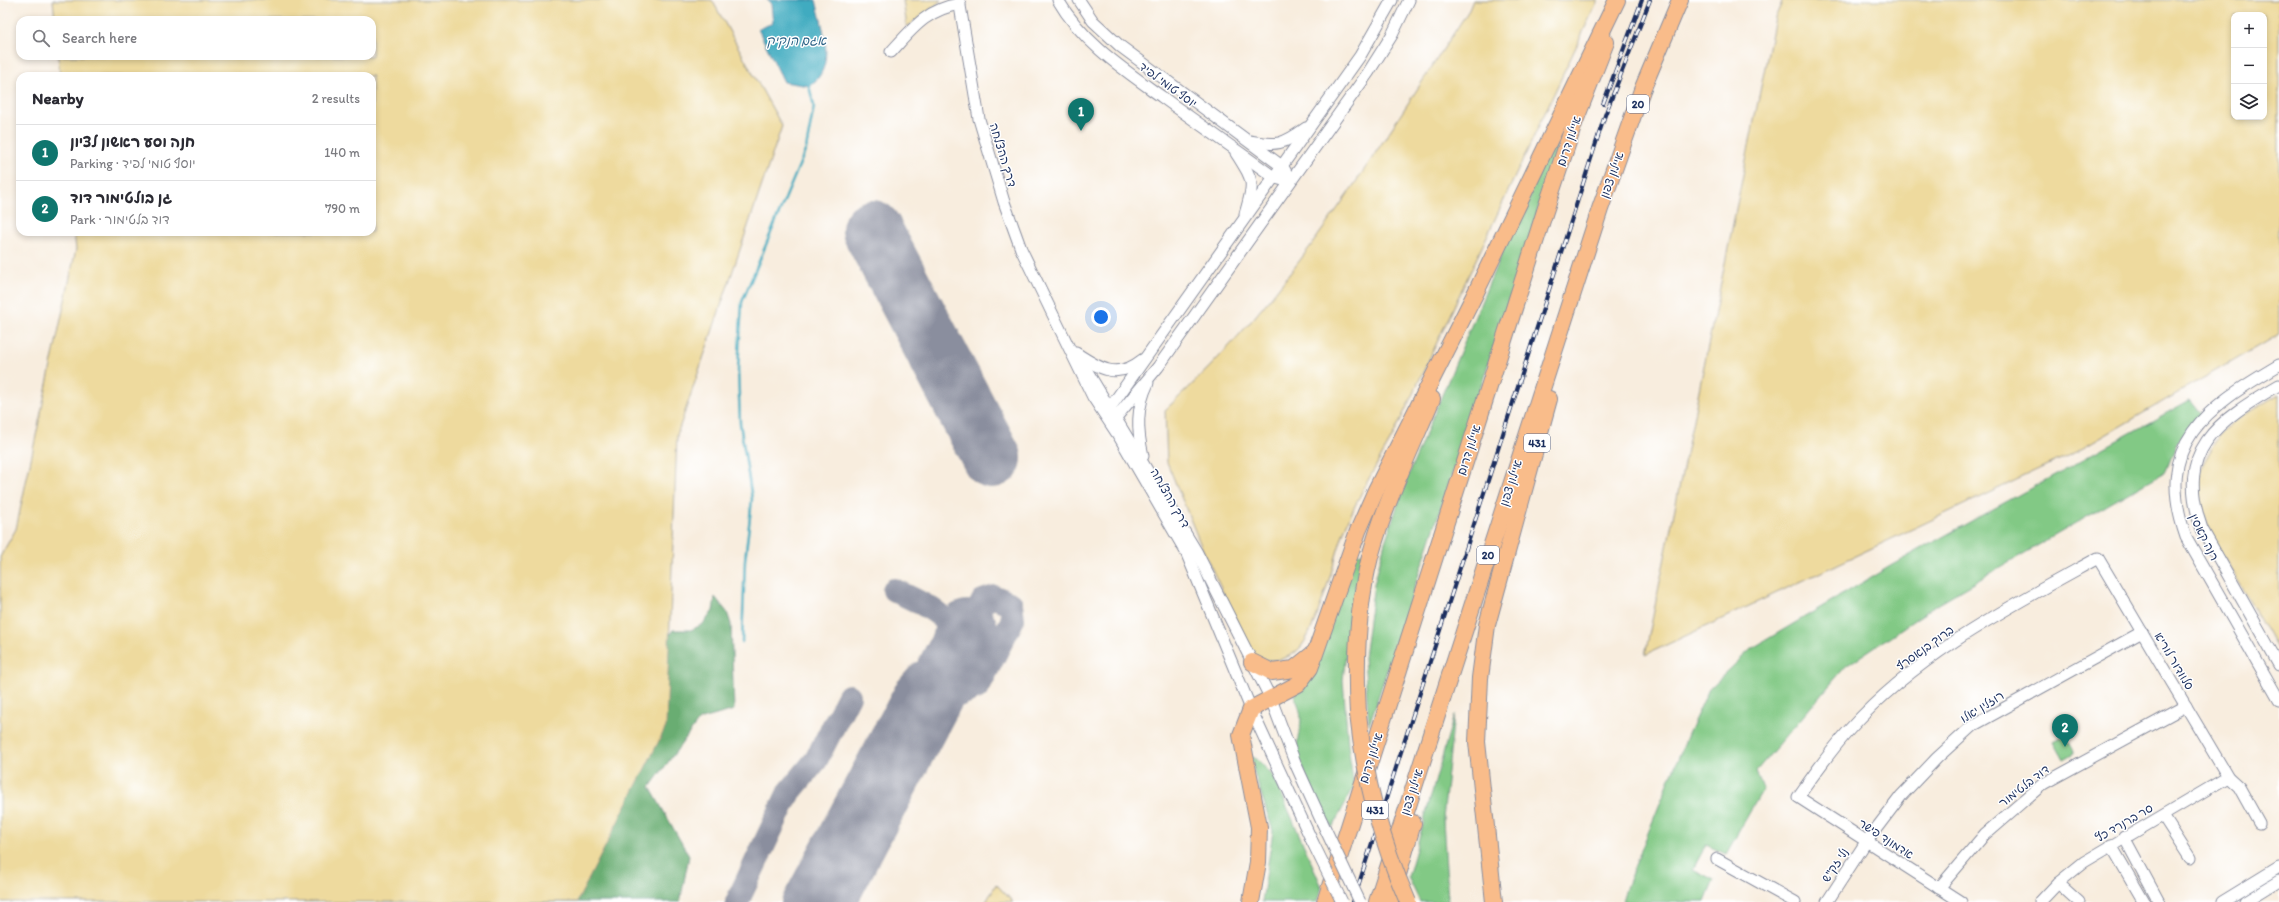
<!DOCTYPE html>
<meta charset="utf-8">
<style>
:root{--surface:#fff;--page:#f7f7f7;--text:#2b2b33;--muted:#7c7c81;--line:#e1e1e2;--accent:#0f766e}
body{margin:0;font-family:Itim,"Playpen Sans Hebrew",sans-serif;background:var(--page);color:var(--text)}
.controls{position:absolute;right:12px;top:12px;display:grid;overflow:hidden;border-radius:8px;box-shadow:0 2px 6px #0003}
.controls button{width:36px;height:36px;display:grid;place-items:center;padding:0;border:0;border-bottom:1px solid var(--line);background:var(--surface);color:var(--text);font:20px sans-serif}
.you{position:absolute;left:1101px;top:317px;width:14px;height:14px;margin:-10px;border:3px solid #fff;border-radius:50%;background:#1a73e8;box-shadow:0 0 0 6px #1a73e833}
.badge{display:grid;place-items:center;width:26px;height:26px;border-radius:50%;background:var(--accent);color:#fff;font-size:13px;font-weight:700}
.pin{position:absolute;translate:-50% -33px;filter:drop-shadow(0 1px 2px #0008)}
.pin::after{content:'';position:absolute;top:21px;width:14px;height:12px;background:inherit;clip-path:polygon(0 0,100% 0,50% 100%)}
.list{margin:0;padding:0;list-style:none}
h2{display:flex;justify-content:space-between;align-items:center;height:52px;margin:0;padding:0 16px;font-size:17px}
h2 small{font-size:13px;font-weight:400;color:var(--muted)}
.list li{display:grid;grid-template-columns:26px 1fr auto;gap:12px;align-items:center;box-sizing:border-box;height:56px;padding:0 16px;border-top:1px solid var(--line)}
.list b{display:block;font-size:15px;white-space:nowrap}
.list p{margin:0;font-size:13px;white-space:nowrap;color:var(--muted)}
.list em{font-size:13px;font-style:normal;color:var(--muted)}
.icon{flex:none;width:22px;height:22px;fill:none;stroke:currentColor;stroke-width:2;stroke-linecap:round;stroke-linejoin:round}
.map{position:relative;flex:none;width:2279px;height:902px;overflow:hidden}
.search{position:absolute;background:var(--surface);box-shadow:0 2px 6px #0003;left:16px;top:16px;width:360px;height:44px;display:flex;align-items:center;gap:10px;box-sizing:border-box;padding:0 14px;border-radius:12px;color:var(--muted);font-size:15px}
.panel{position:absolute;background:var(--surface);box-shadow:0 2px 6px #0003;left:16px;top:72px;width:360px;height:164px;border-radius:12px}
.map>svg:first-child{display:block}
.green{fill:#82c985;stroke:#4e7c72}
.forest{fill:#69ad72;stroke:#426e68}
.sand{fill:#eeda9e;stroke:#84847e;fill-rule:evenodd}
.water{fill:#41abc0;stroke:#2e6d8f}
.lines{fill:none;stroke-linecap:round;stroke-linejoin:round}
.stream{stroke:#41abc0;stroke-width:2.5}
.taxiway{stroke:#8a8e9e;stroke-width:24}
.runway{stroke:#8a8e9e;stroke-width:60}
.minor-casing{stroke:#8a8e9e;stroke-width:13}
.highway-casing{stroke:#8a8e9e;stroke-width:18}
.minor{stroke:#fff;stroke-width:11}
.highway{stroke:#f9bc8a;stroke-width:16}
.rail-casing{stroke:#1b2f5e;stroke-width:4}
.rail{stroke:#fff;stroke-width:2.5;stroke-dasharray:8;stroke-linecap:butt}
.minor-bridge-casing{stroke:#8a8e9e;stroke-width:13;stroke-linecap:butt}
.highway-bridge-casing{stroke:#8a8e9e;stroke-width:18;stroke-linecap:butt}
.minor-bridge{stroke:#fff;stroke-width:11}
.highway-bridge{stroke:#f9bc8a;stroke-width:16}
.labels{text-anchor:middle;stroke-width:3;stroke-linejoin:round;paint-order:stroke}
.shield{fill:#fff;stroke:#5f6d8e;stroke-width:1}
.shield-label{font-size:11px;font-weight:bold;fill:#1b2f5e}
.street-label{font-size:12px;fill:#1b2f5e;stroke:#fff}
.water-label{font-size:13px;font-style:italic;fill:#2a6185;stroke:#fff}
</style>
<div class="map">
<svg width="2279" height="902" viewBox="0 0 2279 902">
<rect width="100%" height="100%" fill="#fff"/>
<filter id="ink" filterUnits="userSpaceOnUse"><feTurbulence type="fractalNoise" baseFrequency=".025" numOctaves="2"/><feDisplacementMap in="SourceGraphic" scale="8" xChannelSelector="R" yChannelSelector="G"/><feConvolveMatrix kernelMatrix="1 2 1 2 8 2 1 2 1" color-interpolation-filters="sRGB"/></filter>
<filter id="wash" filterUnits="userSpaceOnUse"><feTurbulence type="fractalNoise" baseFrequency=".012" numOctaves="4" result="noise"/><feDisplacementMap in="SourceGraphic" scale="16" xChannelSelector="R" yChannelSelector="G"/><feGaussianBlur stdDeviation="0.9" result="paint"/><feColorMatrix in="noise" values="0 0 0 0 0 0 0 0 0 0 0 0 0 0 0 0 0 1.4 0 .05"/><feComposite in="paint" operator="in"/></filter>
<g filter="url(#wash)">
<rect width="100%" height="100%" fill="#f8edde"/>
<g class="green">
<polygon points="1573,96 1516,280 1369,725 1364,658 1374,584 1385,542 1406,481 1539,164"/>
<polygon points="2190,400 2202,415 2177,443 2166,471 1944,600 1846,666 1756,771 1763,789 1726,854 1706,845 1693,869 1714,880 1705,902 1622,902 1627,885 1688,734 1709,689 1751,649 1892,565"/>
<path d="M1363,553L1350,616L1343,680L1348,744L1354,787L1332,828C1321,806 1306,782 1299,758C1292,733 1310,726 1294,695L1301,689L1355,554Z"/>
<polygon points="1454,715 1443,819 1448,902 1420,902 1408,877"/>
<polygon points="2065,735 2075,753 2064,759 2054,741"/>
<polygon points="1249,756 1257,759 1274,777 1322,887 1318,902 1262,902 1273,831"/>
</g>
<polygon class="forest" points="715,597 727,612 731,624 734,710 699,720 650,787 689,856 680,902 520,902 668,637 673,630 691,630 703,624 713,611"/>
<g class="sand">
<polygon points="53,0 712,0 782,126 677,435 666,727 577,902 0,902 0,557 16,529 76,249 74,232 372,232 372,76 60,76 58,56 372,56 372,20 55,20"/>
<polygon points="903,0 942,0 907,27"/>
<path d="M1473,0H1598L1393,436C1376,466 1358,496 1345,528C1335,556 1317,632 1298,650C1286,661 1267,663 1253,656L1202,548L1167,462L1165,410C1291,297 1376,150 1469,10Z"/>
<path d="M1783,0H2279V334L2078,451L1645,655L1775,18ZM2234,15H2264V117H2234Z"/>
<polygon points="2279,394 2279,652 2209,530 2200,499 2199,471 2221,432 2247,413"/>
<polygon points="996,884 1013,902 986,902"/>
</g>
<path class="water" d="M767,0H816C822,27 838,68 809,86L784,82L758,29L773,23L771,4Z"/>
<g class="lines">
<polyline class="stream" points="742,642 745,560 752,499 740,423 738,369 742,302 806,149 814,106 809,86"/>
<g class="taxiway">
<polyline points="928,707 978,687 1013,619 1011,604 995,597 983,601 968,630"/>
<polyline points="737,902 788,794 816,760 849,696"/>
<path d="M793,902L907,689L921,673L934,670C939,660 950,647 951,637C954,614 911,599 894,590"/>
</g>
<g class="runway">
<polyline points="872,230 992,458"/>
<polyline points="825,902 968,630"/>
</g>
</g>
</g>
<g filter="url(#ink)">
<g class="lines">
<defs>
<g id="minor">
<polyline points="959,0 979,119 1004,202 1021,249 1093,397 1120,438 1186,552 1251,709 1312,841"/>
<path d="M1058,0C1082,42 1123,69 1162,97C1199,124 1238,151 1275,178L1283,180"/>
<polyline points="1079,0 1093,21 1120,46 1283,167 1287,174"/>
<path d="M891,52C912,29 927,9 960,4"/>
<path d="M1249,141C1277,146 1283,145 1306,128"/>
<path d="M1236,153C1254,182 1255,181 1245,214"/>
<path d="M1076,353C1100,369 1117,380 1142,360"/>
<path d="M2279,365C2206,408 2153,443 2186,537L2279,700"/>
<polyline points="1084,366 1196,551 1271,699 1296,765 1322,822"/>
<path d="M2279,385C2217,421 2174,450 2202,529L2279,665"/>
<polyline points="1107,412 1360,56 1392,0"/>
<polyline points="1113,421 1158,367 1368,73 1392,35 1409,0"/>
<path d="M1143,456C1137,430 1136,408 1148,383"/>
<polyline points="2163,816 2190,858"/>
<polyline points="2124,837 2159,902"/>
<polyline points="2111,845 2144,902"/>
<polyline points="1717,859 1795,902"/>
<polyline points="2058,883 2079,902"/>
<polyline points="1939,888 1985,834 2043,784 2186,706"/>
<polyline points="1827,902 1866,842 1901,796 1937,758 1972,726 2142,632"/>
<path d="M1961,902L1798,797C1815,773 1830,751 1850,729C1917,654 2011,606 2098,558L2228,777L2239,787L2259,823"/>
<polyline points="2040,902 2058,883 2084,862 2228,777"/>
<polyline points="2222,902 2279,867"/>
<polyline points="2245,902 2279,881"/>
</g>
<g id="highway">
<polyline points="1252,662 1272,672 1294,669 1314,653"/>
<path d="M1358,714C1355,662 1357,608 1370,557C1385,503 1410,451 1432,399"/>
<polyline points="1251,902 1258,862 1259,827 1241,735 1251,709 1298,684 1310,668 1358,531 1376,490 1476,292 1617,0"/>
<polyline points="1325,902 1545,211 1575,121 1606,42"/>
<polyline points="1377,902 1600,209 1642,90 1680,0"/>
<polyline points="1390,902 1413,823"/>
<polyline points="1494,902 1477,742 1480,678 1487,625 1549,399"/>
</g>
</defs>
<use href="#minor" class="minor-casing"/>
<use href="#highway" class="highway-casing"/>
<use href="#minor" class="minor"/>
<use href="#highway" class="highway"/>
<defs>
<g id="rail">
<polyline points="1603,104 1642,0"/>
<polyline points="1353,902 1605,115 1650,0"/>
</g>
</defs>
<use href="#rail" class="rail-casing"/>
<use href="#rail" class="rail"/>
<defs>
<g id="minor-bridge">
<polyline points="1322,822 1360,902"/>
<polyline points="1312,841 1342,902"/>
</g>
<path id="highway-bridge" d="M1358,714C1365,782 1381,840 1408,902"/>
</defs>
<use href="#minor-bridge" class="minor-bridge-casing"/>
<use href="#highway-bridge" class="highway-bridge-casing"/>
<use href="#minor-bridge" class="minor-bridge"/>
<use href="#highway-bridge" class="highway-bridge"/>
</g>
</g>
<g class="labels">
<g class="shield">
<rect x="1627" y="95" width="22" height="18" rx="3"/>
<rect x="1524" y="434" width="26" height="18" rx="3"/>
<rect x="1477" y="546" width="22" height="18" rx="3"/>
<rect x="1362" y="801" width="26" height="18" rx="3"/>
</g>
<g class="shield-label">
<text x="1638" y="108">20</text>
<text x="1537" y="447">431</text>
<text x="1488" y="559">20</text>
<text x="1375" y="814">431</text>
</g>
<g class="street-label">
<text transform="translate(1168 85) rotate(36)" y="4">יוסף טומי לפיד</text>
<text transform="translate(1569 141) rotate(-71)" y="4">איילון דרום</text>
<text transform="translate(1003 155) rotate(73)" y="4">דרך ההצלחה</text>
<text transform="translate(1612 175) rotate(-70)" y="4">איילון צפון</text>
<text transform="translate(1469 450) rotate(-72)" y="4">איילון דרום</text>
<text transform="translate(1511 483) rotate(-72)" y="4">איילון צפון</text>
<text transform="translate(1170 498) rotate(60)" y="4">דרך ההצלחה</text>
<text transform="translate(2204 537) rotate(64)" y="4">רנה קאסין</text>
<text transform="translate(1925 648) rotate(-36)" y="4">ברוך בנאסרף</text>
<text transform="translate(2174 661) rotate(59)" y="4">סלוודור לוריא</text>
<text transform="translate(1982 707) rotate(-32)" y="4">רוזלין יאלו</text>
<text transform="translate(1371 758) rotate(-72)" y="4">איילון דרום</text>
<text transform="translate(2024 786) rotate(-38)" y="4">דוד בלטימור</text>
<text transform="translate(1412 792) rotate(-72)" y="4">איילון צפון</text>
<text transform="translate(2124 823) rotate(-30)" y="4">סר ברנרד כץ</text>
<text transform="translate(1886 839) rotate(33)" y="4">אדמונד פישר</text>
<text transform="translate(1835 865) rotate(-57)" y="4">נלי זק"ש</text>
</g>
<g class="water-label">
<text x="796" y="45">אגם הנקיק</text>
</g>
</g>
</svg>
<div class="controls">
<button>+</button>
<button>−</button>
<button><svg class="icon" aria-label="layers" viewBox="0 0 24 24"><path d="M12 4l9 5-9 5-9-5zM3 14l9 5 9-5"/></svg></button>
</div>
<div class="you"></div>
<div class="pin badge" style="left:1081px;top:131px">1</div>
<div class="pin badge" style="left:2065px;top:747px">2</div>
<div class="search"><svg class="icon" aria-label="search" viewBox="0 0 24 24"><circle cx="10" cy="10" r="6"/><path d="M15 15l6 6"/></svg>Search here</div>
<section class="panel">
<h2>Nearby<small>2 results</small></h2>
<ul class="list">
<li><span class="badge">1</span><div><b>חנה וסע ראשון לציון</b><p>Parking · יוסף טומי לפיד</p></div><em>140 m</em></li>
<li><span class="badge">2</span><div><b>גן בולטימור דוד</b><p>Park · דוד בלטימור</p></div><em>790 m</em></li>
</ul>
</section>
</div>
